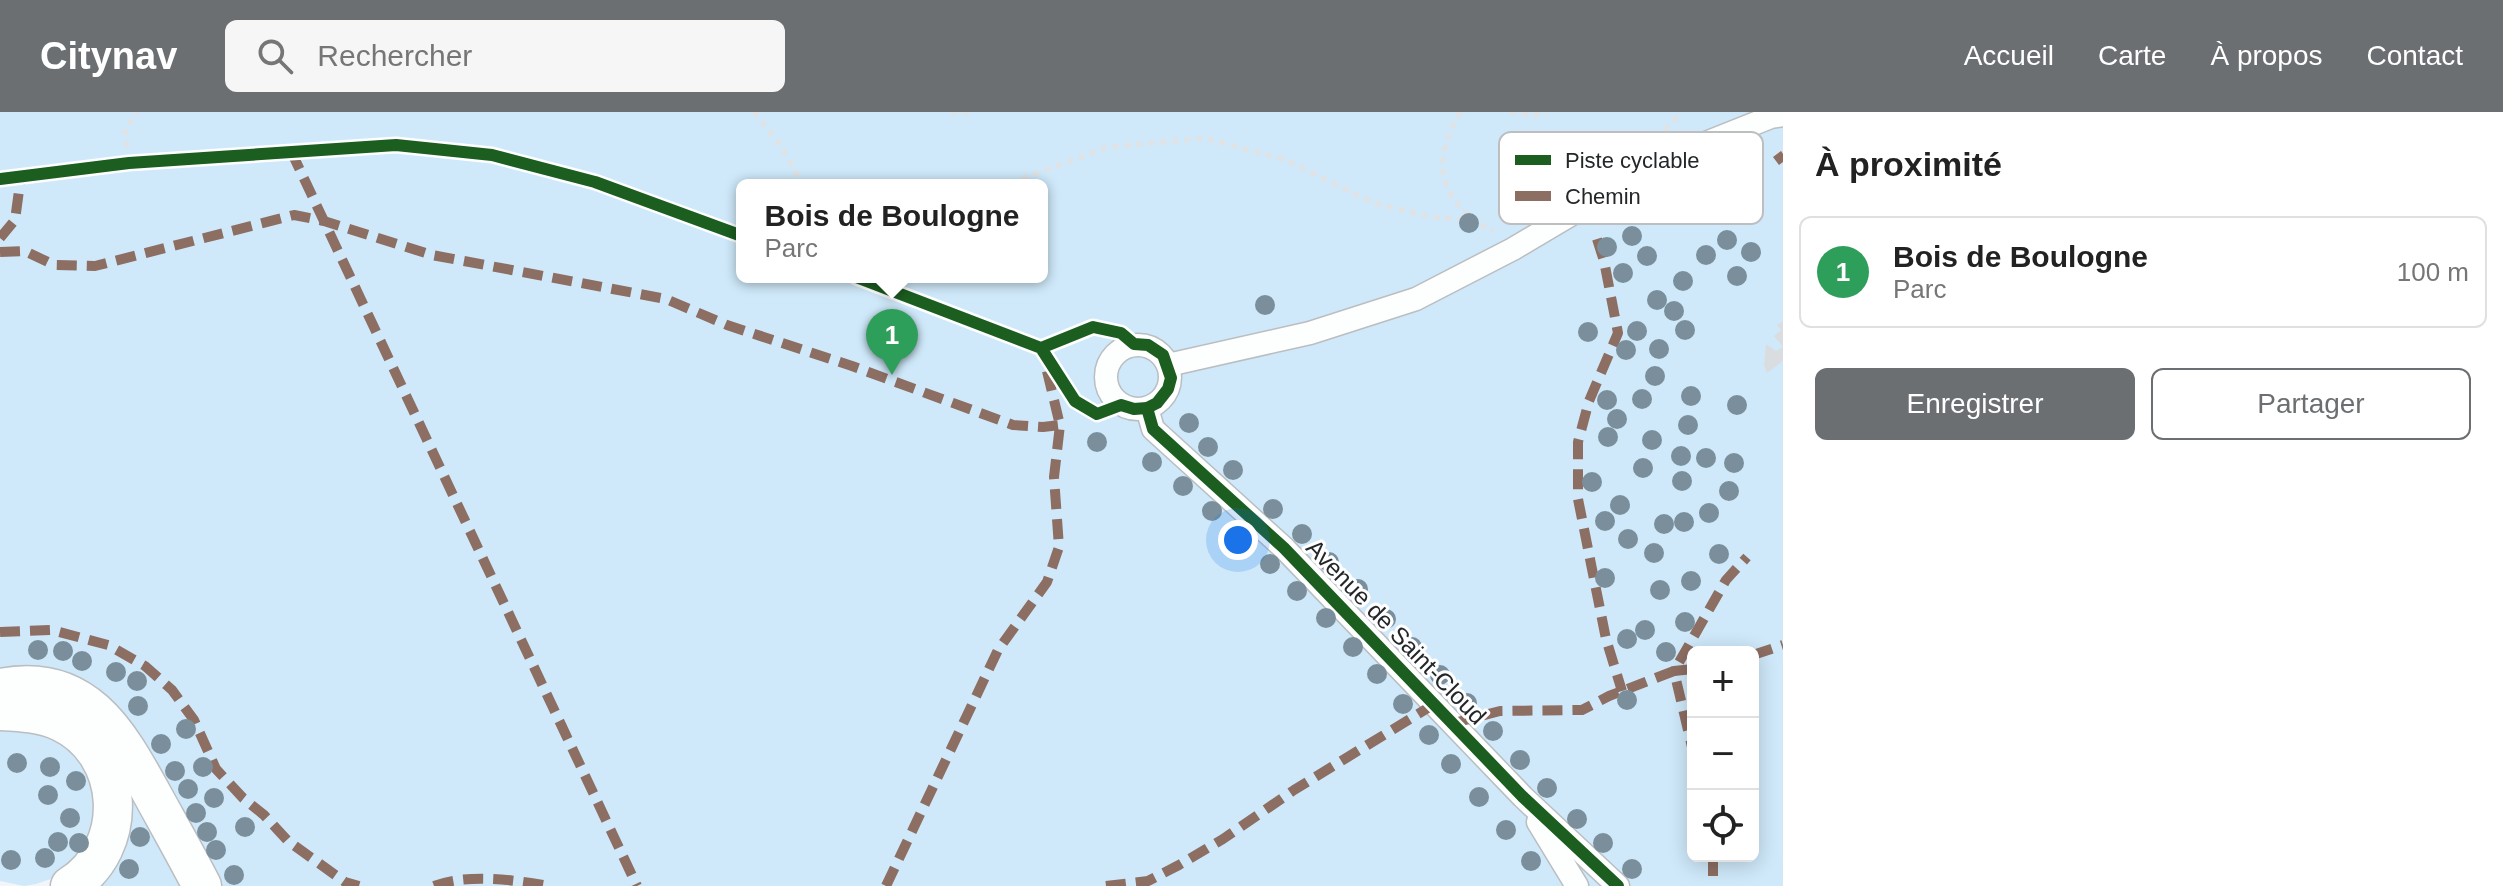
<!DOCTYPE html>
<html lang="fr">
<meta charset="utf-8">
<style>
:root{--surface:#fff;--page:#f6f6f6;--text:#222;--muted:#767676;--line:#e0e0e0;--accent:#6c6f72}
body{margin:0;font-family:Helvetica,sans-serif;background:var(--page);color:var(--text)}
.controls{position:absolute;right:24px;bottom:24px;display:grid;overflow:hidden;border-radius:12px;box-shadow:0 4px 20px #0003}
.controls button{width:72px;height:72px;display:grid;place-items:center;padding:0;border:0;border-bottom:2px solid var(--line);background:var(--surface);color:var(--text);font:40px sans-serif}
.you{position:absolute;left:1238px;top:428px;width:28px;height:28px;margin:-20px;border:6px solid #fff;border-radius:50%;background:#1a73e8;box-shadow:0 0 0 12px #1a73e833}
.badge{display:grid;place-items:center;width:52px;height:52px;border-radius:50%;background:var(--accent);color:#fff;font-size:26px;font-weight:700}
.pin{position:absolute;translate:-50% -66px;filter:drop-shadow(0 2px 4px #0008)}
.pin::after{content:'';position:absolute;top:42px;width:28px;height:24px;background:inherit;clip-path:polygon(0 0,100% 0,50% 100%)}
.popup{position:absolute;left:736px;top:67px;width:312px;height:104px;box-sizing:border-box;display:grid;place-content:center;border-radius:12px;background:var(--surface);filter:drop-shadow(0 2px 6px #0005);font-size:26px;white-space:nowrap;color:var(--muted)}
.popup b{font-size:30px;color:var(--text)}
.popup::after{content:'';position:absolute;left:50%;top:100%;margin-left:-16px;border:16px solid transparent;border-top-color:var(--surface)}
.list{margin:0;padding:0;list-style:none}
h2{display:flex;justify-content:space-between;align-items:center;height:104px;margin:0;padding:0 32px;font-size:34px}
h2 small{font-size:26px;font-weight:400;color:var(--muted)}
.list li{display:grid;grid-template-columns:52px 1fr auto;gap:24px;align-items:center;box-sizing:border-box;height:112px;margin:0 16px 16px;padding:0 16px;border:2px solid var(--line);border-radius:12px}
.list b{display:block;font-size:30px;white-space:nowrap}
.list p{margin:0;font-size:26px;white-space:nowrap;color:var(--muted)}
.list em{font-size:26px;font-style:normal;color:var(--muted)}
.actions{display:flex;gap:16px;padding:24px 32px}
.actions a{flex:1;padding:18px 0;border:2px solid var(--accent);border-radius:12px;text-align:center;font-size:28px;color:var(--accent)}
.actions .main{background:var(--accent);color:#fff}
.icon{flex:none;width:44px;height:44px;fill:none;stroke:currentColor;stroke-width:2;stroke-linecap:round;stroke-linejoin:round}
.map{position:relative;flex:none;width:1783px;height:774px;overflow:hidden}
header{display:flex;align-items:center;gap:48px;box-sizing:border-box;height:112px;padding:0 40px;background:var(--accent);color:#fff}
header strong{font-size:38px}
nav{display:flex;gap:44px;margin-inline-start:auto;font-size:28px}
.search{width:560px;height:72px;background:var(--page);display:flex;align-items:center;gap:20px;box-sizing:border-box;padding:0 28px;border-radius:12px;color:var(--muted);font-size:30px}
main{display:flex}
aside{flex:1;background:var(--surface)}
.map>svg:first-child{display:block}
.green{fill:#cfe9fa;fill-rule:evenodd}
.building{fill:#dadde0}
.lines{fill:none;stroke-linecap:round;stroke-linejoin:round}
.service-casing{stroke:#babec1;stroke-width:14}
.minor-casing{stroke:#babec1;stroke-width:25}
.trunk-casing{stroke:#babec1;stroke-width:41}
.path{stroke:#e0e2e3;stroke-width:5;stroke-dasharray:6 6;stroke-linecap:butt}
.service{stroke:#fdfefe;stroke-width:11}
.minor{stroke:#fdfefe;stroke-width:22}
.trunk{stroke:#fdfefe;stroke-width:38}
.quiet{stroke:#8d6e63;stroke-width:10;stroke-dasharray:20 10;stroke-linecap:butt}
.cycleway-casing{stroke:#fff;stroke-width:17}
.cycleway{stroke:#1b5e20;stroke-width:12}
.tree{fill:#7a8f9b}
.labels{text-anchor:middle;stroke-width:6;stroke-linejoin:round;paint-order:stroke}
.street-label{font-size:24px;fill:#242729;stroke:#fff}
.key{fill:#fff;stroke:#bdbebf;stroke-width:2}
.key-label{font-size:22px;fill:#242729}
</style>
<header>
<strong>Citynav</strong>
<div class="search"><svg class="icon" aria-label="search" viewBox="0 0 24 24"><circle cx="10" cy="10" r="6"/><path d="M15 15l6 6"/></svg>Rechercher</div>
<nav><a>Accueil</a><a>Carte</a><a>À propos</a><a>Contact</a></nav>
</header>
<main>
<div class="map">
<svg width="1783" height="774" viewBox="0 0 1783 774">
<rect width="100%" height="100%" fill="#f2f6fa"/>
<g class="green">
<path d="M0,0H1783V774H221L143,632L119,598L0,558ZM742,73H1042V165H742ZM1693,540H1753V744H1693Z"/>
<polygon points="27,617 39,618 80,643 99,688 86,738 57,765 36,772 24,774 0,769 0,618"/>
<polygon points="125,669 185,774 94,774"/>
</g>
<polygon class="building" points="1783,209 1783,249 1767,261 1764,253 1766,232 1776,239 1783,235 1774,224 1781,218 1777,213"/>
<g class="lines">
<defs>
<g id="service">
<polyline points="0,67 129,51 396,33 492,43 595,70 742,124"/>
<polyline points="856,165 1041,236"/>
</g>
<g id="minor">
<circle cx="1138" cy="265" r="32"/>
<polyline points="1168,253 1310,221 1416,187 1513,137 1663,48 1771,5 1783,3"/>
<polyline points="1147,296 1153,317 1284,436 1523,685 1618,774"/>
<polyline points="1538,710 1577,774"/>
</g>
<g id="trunk">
<path d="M0,576C84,559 118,620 152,682C169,713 186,743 202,774"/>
<path d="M0,599C20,600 42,601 61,610C126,641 131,736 70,774"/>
</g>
</defs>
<use href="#service" class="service-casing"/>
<use href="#minor" class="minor-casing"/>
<use href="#trunk" class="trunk-casing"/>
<g class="path">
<polyline points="754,0 779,31 803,73"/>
<polyline points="951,0 972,0"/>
<path d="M1460,0C1436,44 1434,75 1474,108"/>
<polyline points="1510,0 1535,3 1547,0"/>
<polyline points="1665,18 1682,0"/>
<polyline points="127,35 125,17 137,0"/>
<polyline points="1777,42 1783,40"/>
<polyline points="1012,73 1026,65 1108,35 1205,26 1286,48 1374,91 1426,104 1474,109 1494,119"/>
</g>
<use href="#service" class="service"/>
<use href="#minor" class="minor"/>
<use href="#trunk" class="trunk"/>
<g class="quiet">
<polyline points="291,39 637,774"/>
<polyline points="1777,42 1783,50"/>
<polyline points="0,126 15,108 21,64"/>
<polyline points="1597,127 1604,149 1618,221 1589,289 1578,330 1578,387 1606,527 1622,579"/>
<polyline points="0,140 25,139 54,153 95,154 294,103 324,109 432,143 666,187 727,213 852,254 1013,313 1043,315 1060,313"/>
<polyline points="0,520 52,518 108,533 145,554 172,578 194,608 216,657 243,686 264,703 288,729 345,770 359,774"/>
<polyline points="1753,543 1783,533"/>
<polyline points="1693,557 1674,559 1693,639"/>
<polyline points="1454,611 1500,599 1582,598 1609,584 1674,559 1726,468 1747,445"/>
<polyline points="1713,744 1713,774"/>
<path d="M434,774C469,761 513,768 549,774"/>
<polyline points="886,774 998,538 1047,470 1059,435 1054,365 1060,313 1046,255"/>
<polyline points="1106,774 1148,769 1179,753 1223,727 1294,678 1436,591"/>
</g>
<defs>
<g id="cycleway">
<polyline points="0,67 129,51 396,33 492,43 595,70 742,124"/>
<polyline points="856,165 1041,236 1075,289 1097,302 1121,293 1134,297 1147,296 1157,291 1168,277 1171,266 1163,243 1148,233 1134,232 1121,221 1093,215 1041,236"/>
<polyline points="1147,296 1153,317 1284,436 1523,685 1618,774"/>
</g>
</defs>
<use href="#cycleway" class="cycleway-casing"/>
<use href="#cycleway" class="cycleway"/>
</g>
<g class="tree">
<circle cx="1539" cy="48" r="10"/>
<circle cx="1583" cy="53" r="10"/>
<circle cx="1698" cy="82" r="10"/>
<circle cx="1676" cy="91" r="10"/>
<circle cx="1716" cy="91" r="10"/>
<circle cx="1469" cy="111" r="10"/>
<circle cx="1632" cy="124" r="10"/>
<circle cx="1727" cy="128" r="10"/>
<circle cx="1607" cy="135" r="10"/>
<circle cx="1751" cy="140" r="10"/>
<circle cx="1706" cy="143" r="10"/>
<circle cx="1647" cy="144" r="10"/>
<circle cx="1623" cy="161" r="10"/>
<circle cx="1737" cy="164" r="10"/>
<circle cx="1683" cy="169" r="10"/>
<circle cx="1657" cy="188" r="10"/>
<circle cx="1265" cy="193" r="10"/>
<circle cx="1674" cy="199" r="10"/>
<circle cx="1685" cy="218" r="10"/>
<circle cx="1637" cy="219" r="10"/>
<circle cx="1588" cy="220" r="10"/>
<circle cx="1659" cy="237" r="10"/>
<circle cx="1626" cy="238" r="10"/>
<circle cx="1655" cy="264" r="10"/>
<circle cx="1691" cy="284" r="10"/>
<circle cx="1642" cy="287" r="10"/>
<circle cx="1607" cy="288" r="10"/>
<circle cx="1737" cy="293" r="10"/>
<circle cx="1617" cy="307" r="10"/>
<circle cx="1189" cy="311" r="10"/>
<circle cx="1688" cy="313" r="10"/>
<circle cx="1608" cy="325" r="10"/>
<circle cx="1652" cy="328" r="10"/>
<circle cx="1097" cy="330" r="10"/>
<circle cx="1208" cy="335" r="10"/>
<circle cx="1681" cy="344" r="10"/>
<circle cx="1706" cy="346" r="10"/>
<circle cx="1152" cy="350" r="10"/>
<circle cx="1734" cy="351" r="10"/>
<circle cx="1643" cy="356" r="10"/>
<circle cx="1233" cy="358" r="10"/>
<circle cx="1682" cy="369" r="10"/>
<circle cx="1592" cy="370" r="10"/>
<circle cx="1183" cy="374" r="10"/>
<circle cx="1729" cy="379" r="10"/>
<circle cx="1620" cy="393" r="10"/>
<circle cx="1273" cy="397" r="10"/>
<circle cx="1212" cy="399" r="10"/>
<circle cx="1709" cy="401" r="10"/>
<circle cx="1605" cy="409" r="10"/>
<circle cx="1684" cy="410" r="10"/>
<circle cx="1664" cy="412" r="10"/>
<circle cx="1302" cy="422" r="10"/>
<circle cx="1240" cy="426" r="10"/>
<circle cx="1628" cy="427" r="10"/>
<circle cx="1654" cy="441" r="10"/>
<circle cx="1719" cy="442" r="10"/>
<circle cx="1329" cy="450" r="10"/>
<circle cx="1270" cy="452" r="10"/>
<circle cx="1605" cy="466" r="10"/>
<circle cx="1691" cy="469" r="10"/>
<circle cx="1358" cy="477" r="10"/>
<circle cx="1660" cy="478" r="10"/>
<circle cx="1297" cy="479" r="10"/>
<circle cx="1326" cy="506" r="10"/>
<circle cx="1386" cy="507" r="10"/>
<circle cx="1685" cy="510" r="10"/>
<circle cx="1645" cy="518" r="10"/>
<circle cx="1627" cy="527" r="10"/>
<circle cx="1353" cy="535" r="10"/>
<circle cx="1412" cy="535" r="10"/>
<circle cx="38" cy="538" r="10"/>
<circle cx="63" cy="539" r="10"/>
<circle cx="1666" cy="540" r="10"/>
<circle cx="82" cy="549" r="10"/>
<circle cx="116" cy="560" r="10"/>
<circle cx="1377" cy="562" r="10"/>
<circle cx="1440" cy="563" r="10"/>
<circle cx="137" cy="569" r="10"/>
<circle cx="1627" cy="588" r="10"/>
<circle cx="1467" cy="591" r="10"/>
<circle cx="1403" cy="592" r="10"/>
<circle cx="138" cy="594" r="10"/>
<circle cx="186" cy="617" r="10"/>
<circle cx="1493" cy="619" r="10"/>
<circle cx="1429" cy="623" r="10"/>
<circle cx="161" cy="632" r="10"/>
<circle cx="1520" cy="648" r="10"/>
<circle cx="17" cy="651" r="10"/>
<circle cx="1451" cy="652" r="10"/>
<circle cx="50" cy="655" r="10"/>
<circle cx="203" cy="655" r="10"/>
<circle cx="175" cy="659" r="10"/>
<circle cx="76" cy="669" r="10"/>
<circle cx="1547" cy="676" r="10"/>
<circle cx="188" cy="677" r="10"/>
<circle cx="48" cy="683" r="10"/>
<circle cx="1479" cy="685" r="10"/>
<circle cx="214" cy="686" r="10"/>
<circle cx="196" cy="701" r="10"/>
<circle cx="70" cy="706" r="10"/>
<circle cx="1577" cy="707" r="10"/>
<circle cx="245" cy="715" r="10"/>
<circle cx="1506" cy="718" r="10"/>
<circle cx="207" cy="720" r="10"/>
<circle cx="140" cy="725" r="10"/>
<circle cx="58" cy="730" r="10"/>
<circle cx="79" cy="731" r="10"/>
<circle cx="1603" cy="731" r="10"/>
<circle cx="216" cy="738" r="10"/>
<circle cx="45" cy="746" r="10"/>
<circle cx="11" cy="748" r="10"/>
<circle cx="1531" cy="749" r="10"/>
<circle cx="129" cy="757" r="10"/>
<circle cx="1632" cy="757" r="10"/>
<circle cx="234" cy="763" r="10"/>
</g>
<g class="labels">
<g class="street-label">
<text transform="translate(1396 520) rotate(46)" y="8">Avenue de Saint-Cloud</text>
</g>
</g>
<rect x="1499" y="20" width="264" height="92" rx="12" class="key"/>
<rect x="1515" y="43" width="36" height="10" fill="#1b5e20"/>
<rect x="1515" y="79" width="36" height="10" fill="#8d6e63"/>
<g class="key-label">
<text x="1565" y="56">Piste cyclable</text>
<text x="1565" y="92">Chemin</text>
</g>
</svg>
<div class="controls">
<button>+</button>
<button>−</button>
<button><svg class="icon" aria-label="locate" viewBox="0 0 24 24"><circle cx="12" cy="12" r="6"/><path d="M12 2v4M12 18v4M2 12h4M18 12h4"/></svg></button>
</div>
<div class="you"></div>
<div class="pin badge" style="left:892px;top:263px;background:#2e9e5b">1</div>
<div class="popup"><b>Bois de Boulogne</b>Parc</div>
</div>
<aside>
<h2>À proximité<small></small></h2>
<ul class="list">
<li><span class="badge" style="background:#2e9e5b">1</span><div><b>Bois de Boulogne</b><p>Parc</p></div><em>100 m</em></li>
</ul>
<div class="actions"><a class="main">Enregistrer</a><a>Partager</a></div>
</aside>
</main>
